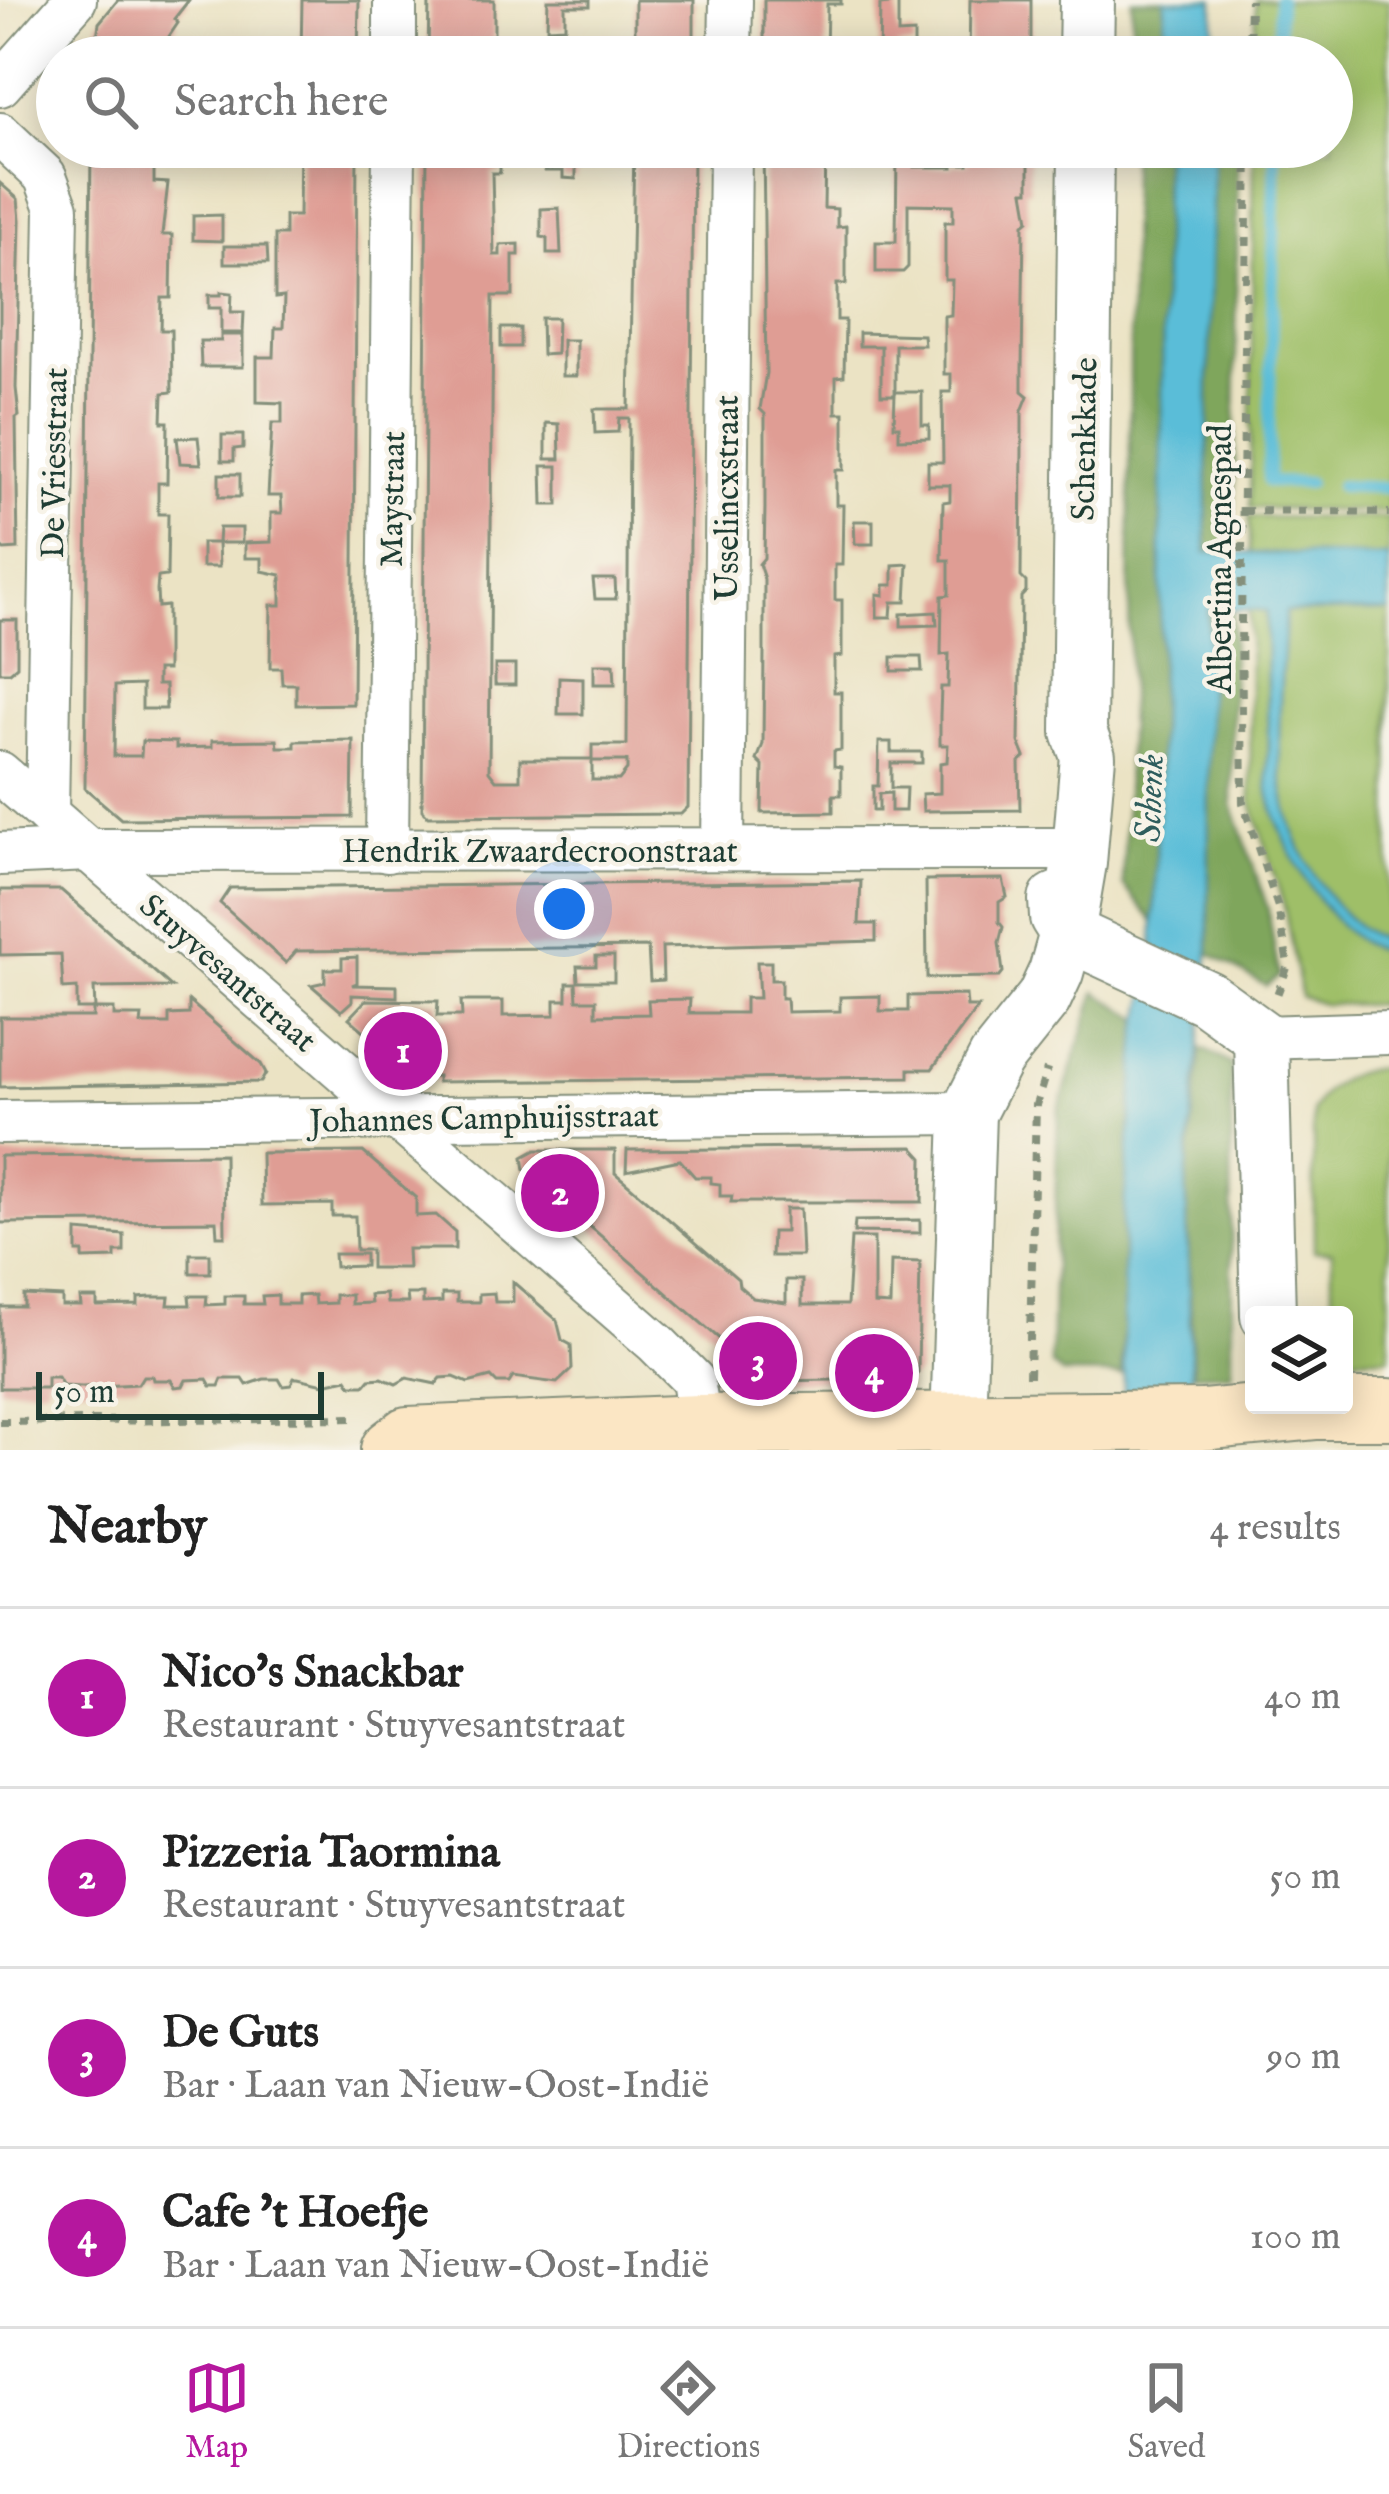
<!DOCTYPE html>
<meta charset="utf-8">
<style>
:root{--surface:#fff;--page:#f2f2f2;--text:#222;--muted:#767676;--line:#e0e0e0;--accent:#b5179e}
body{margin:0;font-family:"IM FELL English",serif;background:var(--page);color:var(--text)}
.controls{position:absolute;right:36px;bottom:36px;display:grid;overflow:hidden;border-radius:12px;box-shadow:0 6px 30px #0003}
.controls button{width:108px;height:108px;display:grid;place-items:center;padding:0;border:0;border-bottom:3px solid var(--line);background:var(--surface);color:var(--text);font:60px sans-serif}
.scale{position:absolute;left:36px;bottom:30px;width:288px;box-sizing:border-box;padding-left:12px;border:6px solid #1f3d34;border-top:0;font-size:33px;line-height:42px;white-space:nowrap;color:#1f3d34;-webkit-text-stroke:9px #f7f3e8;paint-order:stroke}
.you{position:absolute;left:564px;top:909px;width:42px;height:42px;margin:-30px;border:9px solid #fff;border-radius:50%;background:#1a73e8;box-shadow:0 0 0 18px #1a73e833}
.badge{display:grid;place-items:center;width:78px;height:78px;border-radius:50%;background:var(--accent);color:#fff;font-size:39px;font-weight:700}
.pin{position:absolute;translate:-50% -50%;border:6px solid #fff;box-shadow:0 3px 12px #0006}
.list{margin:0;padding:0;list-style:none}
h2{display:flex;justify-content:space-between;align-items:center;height:156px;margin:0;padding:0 48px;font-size:51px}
h2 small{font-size:39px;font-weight:400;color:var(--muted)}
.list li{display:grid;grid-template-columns:78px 1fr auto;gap:36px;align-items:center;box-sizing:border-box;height:180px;padding:0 48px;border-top:3px solid var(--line)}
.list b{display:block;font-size:45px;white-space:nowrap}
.list p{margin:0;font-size:39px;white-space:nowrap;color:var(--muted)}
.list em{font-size:39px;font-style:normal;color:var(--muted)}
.icon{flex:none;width:66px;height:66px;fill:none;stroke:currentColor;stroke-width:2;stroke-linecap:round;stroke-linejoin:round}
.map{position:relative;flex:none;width:1389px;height:1450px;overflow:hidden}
.search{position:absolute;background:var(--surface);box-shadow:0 6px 30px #0003;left:36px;right:36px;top:36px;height:132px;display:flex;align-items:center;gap:30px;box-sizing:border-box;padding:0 42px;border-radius:66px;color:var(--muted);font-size:45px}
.sheet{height:876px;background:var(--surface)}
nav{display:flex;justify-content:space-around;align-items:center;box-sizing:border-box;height:168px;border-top:3px solid var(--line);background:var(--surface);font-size:33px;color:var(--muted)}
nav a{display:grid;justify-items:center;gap:6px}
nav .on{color:var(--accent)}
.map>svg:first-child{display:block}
.green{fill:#9fbf67;stroke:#5f7e4e;stroke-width:3}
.forest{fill:#7fa65c;stroke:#4f7248;stroke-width:3}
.water{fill:#5abdd8;stroke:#3c7d86;stroke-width:3}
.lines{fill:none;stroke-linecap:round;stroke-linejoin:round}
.stream{stroke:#5abdd8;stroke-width:12}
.building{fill:#df9d94;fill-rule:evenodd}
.minor-casing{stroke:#85907c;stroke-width:46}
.tertiary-casing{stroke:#85907c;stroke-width:58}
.secondary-casing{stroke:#85907c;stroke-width:64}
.path{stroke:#85907c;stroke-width:8;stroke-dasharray:9 9;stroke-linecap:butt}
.minor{stroke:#fff;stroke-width:42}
.tertiary{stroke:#fff;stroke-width:54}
.secondary{stroke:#fbe6c4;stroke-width:60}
.labels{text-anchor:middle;stroke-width:9;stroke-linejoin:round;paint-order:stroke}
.street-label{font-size:33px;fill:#1f3d34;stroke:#f7f3e8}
.water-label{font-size:36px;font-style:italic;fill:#2e5d5d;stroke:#f7f3e8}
</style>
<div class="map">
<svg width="1389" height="1450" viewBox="0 0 1389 1450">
<rect width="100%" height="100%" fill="#f7f3e8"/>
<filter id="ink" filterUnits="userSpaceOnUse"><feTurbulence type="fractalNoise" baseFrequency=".00833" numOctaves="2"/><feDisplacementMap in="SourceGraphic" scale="24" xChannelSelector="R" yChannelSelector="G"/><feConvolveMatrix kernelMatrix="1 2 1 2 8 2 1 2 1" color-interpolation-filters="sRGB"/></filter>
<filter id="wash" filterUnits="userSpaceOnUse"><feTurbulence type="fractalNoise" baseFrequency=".004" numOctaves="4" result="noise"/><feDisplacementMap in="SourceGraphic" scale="48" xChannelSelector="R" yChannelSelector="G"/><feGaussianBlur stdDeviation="2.7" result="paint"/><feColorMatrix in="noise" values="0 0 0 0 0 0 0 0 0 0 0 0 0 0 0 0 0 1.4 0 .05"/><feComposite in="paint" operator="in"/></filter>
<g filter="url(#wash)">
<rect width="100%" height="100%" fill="#ebe3c4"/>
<g class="green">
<polygon points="1256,0 1389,0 1389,512 1250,508 1254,147 1332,147 1332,57 1255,57"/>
<polygon points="1249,517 1389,518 1389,557 1251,554"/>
<path d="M1249,610L1266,611C1267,654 1267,698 1268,741C1268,759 1266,780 1270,797C1282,847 1332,945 1389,952V1005L1323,1004L1301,997L1284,906L1251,800Z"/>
<path d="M1285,611H1389V941C1370,938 1348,919 1336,905C1259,816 1281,719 1285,611Z"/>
<path d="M1389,1068V1357L1344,1358V1315H1332V1252L1314,1251L1313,1110C1328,1081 1357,1068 1389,1068Z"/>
</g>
<g class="forest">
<polygon points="1132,0 1165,0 1164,57 1132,57"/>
<polygon points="1131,147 1164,147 1159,782 1154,922 1123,885 1129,711"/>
<polygon points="1213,147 1238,147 1234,553 1206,552"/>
<polygon points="1207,609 1233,609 1232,804 1268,909 1279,976 1266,986 1209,953"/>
<polygon points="1096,992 1140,1019 1121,1375 1062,1374 1051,1364 1058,1112"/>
<polygon points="1201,1048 1231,1064 1232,1373 1193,1374 1186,1177"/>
</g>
<g class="water">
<polygon points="1165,0 1214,0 1214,57 1164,57"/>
<path d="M1164,147H1213L1206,552L1389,557V611L1285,612C1281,720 1260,816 1336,905C1348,919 1370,938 1389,941V952C1332,945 1282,847 1270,797C1266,780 1268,759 1268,741C1267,698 1267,655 1266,611L1208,609L1209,953L1186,1177L1193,1450H1124L1123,1219L1138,1032L1152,971L1159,782Z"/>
</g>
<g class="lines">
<g class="stream">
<polyline points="1278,57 1279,0"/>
<polyline points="1276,147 1268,482 1308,483"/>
<polyline points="1340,486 1389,488"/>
</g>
</g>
<g id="blocks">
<g class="building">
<polygon points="118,0 189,0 174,19 178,23 155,57 91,57 92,41 97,37 99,23"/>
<polygon points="302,0 359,0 358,57 301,57"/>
<polygon points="429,0 494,0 494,57 428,57"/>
<polygon points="548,0 590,0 590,6 565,6 565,27 547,28"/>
<rect x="635" y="0" width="59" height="57"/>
<polygon points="764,0 841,0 841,4 827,4 826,57 764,57"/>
<polygon points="970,0 1031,0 1031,57 969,57"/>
<polygon points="898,3 898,34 914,33 914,46 897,46 897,57 879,57 880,5"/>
<polygon points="91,147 154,147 154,182 168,183 162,235 172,235 171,298 162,298 161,330 171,330 172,392 163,393 162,422 168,422 167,483 158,483 158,514 168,514 167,576 158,577 157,591 158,607 167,606 167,670 157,670 157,685 165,685 166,709 142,709 142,685 115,686 114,756 141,756 142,741 176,742 176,748 212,747 212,741 277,740 278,747 295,747 295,741 353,740 352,817 121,819 85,788"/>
<polygon points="300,147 357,147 353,704 296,705 296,684 282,684 281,668 270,668 271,605 281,605 281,575 262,571 262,558 245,558 245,543 271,542 271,513 282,513 281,496 268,496 272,423 282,423 282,403 257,402 257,357 274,357 275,328 283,328 284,297 275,298 275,235 285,235 285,216 299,216"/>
<path d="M427,147H492V159H500V173H492L494,255H500V245L519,244V255H513V296H493L489,771L496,780H520V759H592V745H627L629,418H619L618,432L595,433L594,409H629L634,147H693L688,807L681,814L428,816L422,810ZM592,761H627V770L619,780H592Z"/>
<polygon points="544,147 563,147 563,161 576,161 576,179 563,178 563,171 545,171"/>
<polygon points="763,147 825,147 824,208 837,209 837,227 846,226 846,284 837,284 837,320 845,320 844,376 836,377 836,413 844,413 844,470 836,470 836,505 843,505 842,565 835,565 835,600 842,600 842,656 834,657 834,692 841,692 841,750 834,751 834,766 841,767 841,795 833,795 833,812 762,813 763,766 757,760 763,744 764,652 764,579 759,564 764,558 765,508 765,414 760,409 766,373"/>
<polygon points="968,147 1029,147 1029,191 1024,191 1029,220 1024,224 1022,369 1022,391 1028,396 1022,411 1022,447 1021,577 1026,582 1026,592 1021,597 1019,742 1025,757 1019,762 1020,810 923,811 922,794 940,793 940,763 947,762 948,745 940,745 940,716 941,687 948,687 949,654 941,655 942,596 949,595 949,560 942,560 943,502 950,501 950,485 928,485 928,462 943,462 942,392 951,392 951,374 944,374 944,316 951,315 952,280 945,280 945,222 953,222 953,205 908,204 908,267 903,272 876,272 876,242 896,242 897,154 914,155 914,167 953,167 953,164 968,164"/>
<polygon points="0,183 18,199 20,220 16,388 19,416 16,418 18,549 4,550 0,546"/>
<polygon points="559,208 561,254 547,254 547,238 541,237 541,209"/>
<polygon points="222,215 222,241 193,240 193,216"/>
<polygon points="224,246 267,246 268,263 224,263"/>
<polygon points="221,292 232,293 231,312 244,312 243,333 221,333 221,308 209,308 209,295 221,295"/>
<polygon points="541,318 557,318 556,354 542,355"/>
<rect x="501" y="328" width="19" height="19"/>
<polygon points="859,333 923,335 924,345 895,345 895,392 922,392 922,425 929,425 929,438 899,439 899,426 894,426 895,392 895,395 881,395 881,346 859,346"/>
<polygon points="221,335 243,335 243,367 201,367 200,341 221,341"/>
<rect x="562" y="340" width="14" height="36"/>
<polygon points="546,423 559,424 560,459 546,459"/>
<polygon points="222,435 243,435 243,448 234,449 234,461 222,461"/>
<polygon points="198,437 201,464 180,463 177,438"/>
<polygon points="542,466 558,466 558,505 543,505"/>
<rect x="219" y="474" width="21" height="23"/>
<polygon points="854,521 873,521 873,544 855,544"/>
<polygon points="219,528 242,528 242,543 218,543 219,567 202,567 202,543 218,543"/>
<polygon points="908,564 906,602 892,602 891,617 877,617 877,594 884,595 884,585 893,585 893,565"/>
<polygon points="593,579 615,579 616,599 595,599"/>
<polygon points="936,612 937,625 901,626 901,614"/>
<polygon points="0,620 17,620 17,666 10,672 0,672"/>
<polygon points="892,657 921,657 922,671 892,671"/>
<polygon points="594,664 614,664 615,684 594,684"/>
<rect x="495" y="665" width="20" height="20"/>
<polygon points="559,677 583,678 583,714 558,714"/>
<polygon points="879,742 891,742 891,752 922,752 922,763 891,763 891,788 906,788 905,811 891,811 891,793 879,794 879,811 873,811 873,786 878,786"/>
<polygon points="1003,879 1007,897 999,902 999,922 1003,927 999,943 1003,972 999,977 927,978 926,880"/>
<polygon points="861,881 859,924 876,924 876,941 662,947 663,980 650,981 648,947 296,951 286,963 220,903 230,888"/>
<polygon points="0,890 61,890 172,987 94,988 95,1009 77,1009 77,988 63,989 61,954 0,955"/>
<polygon points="596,956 614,956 614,981 578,981 577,966 596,966"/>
<polygon points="357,957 357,983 352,985 397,986 397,997 352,995 352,1001 341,1011 311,985 325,982 325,969 342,969 342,958"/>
<polygon points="757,962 771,962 771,980 781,980 781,998 786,998 787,1012 840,1011 840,997 880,996 880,1011 908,1011 908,996 966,995 967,1007 978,1007 932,1069 909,1069 909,1077 437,1082 437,1076 416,1076 349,1018 366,1000 438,1001 437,1016 462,1016 461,1001 503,1001 503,1016 555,1015 555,1000 567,1000 567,983 576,983 577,1000 596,1000 596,1015 649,1014 648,1000 690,999 689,1013 745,1013 745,998 759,998"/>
<polygon points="189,1001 261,1064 266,1073 261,1082 0,1087 0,1017 93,1017 93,1009 114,1009 114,1016 142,1016 141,1024 169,1024 169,1015 189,1014"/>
<polygon points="913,1147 923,1158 922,1202 731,1202 732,1196 720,1196 720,1184 711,1183 711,1177 695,1177 680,1160 626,1171 627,1150"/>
<polygon points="536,1150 615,1150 615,1173 738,1279 739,1286 753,1298 786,1303 786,1280 802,1280 802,1305 847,1305 851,1238 874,1238 874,1304 890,1305 891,1261 920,1262 918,1373 912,1379 767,1381 768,1369 753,1368 525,1170 523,1157"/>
<polygon points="363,1152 416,1198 416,1216 436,1215 455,1232 455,1249 407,1249 408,1268 371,1268 371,1250 356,1250 355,1216 332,1216 332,1204 262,1205 261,1153"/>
<polygon points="224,1154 225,1236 217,1236 216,1221 0,1223 0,1156"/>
<polygon points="785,1209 800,1209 802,1256 771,1256 772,1232 785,1232"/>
<polygon points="920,1220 920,1233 854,1232 855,1221"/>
<polygon points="77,1231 124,1235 124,1252 115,1252 115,1258 83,1259 83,1252 77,1252"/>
<rect x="190" y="1254" width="20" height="19"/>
<polygon points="334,1254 365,1254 365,1266 335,1267"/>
<polygon points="513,1282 557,1320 562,1340 571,1345 572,1369 557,1383 513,1377 509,1383 497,1383 491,1377 468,1383 454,1377 441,1378 436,1384 407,1378 396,1384 382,1378 370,1379 365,1385 351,1385 347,1379 324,1384 298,1378 294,1378 291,1385 283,1386 279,1379 264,1379 247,1385 243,1379 222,1379 219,1386 211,1386 207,1379 186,1380 183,1386 175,1387 171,1380 153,1380 152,1376 143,1376 138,1384 82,1387 63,1386 58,1377 47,1377 47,1388 0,1388 0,1307 24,1307 24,1295 62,1297 62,1306 81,1306 80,1298 97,1298 97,1306 138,1305 138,1298 151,1297 169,1297 168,1305 190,1305 189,1296 207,1296 206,1305 225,1304 225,1296 244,1296 244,1304 263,1304 262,1296 278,1295 278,1304 298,1304 298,1296 314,1295 315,1304 335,1303 335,1295 351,1295 351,1304 371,1303 370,1295 386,1294 387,1303 408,1303 407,1294 423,1294 423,1303 442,1302 442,1294 457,1294 457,1302 479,1302 479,1294 494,1293 495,1302 513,1302"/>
</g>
</g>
</g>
<g filter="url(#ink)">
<use href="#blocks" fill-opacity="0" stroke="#85907c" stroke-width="3"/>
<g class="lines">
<defs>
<g id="minor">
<polyline points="395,57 395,0"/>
<polyline points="730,57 731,0"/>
<polyline points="0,85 75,0"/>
<polyline points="0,134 45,176 57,208 47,814"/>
<polyline points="0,773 656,1343 693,1380 700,1425"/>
<polyline points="723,849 730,147"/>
<polyline points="387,851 394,147"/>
<polyline points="0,854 90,850 1080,849"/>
<polyline points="1261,1037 1389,1033"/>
<polyline points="0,1122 968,1113"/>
</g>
<g id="tertiary">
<polyline points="1086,57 1087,0"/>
<polyline points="1086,147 1079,732 1088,756 1079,863 1067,933 1207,998 1261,1037 1268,1315"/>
<polyline points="958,1425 968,1113 996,1058 1044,998 1056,972 1067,933 1057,917 1056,900"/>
</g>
<polyline id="secondary" points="391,1450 408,1437 700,1425 1202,1420 1317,1409 1389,1409"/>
</defs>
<use href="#minor" class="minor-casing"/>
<use href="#tertiary" class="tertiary-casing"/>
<use href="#secondary" class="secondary-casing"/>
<g class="path">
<polyline points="1249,57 1250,0"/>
<polyline points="1248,147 1241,621 1243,803 1278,907 1288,965 1277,995"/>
<polyline points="1243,511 1389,513"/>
<polyline points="1029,1377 1036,1105 1047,1069"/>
<polyline points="0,1422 355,1418"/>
</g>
<use href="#minor" class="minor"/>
<use href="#tertiary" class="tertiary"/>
<use href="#secondary" class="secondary"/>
</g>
</g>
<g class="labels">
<g class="street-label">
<text transform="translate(1083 439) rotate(-89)" y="12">Schenkkade</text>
<text transform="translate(53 463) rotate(-89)" y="12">De Vriesstraat</text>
<text transform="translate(726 498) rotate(-90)" y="12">Usselincxstraat</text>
<text transform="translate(391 499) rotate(-89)" y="12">Maystraat</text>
<text transform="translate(1219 559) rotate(-90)" y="12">Albertina Agnespad</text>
<text x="540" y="862">Hendrik Zwaardecroonstraat</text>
<text transform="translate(229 972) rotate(41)" y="12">Stuyvesantstraat</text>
<text transform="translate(484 1117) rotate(-1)" y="12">Johannes Camphuijsstraat</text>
</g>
<g class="water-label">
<text transform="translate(1148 798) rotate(-88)" y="13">Schenk</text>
</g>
</g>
</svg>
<div class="controls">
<button><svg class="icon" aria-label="layers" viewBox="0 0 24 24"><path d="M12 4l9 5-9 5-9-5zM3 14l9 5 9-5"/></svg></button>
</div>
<div class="scale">50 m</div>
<div class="you"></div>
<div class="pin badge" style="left:403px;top:1051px">1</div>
<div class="pin badge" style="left:560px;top:1193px">2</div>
<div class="pin badge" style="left:758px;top:1361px">3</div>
<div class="pin badge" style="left:874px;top:1373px">4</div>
<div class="search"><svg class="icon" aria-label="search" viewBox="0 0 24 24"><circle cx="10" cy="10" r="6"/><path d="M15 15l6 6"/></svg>Search here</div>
</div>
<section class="sheet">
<h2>Nearby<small>4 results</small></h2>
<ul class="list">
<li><span class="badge">1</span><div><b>Nico's Snackbar</b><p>Restaurant · Stuyvesantstraat</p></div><em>40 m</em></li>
<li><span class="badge">2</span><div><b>Pizzeria Taormina</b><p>Restaurant · Stuyvesantstraat</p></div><em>50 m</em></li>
<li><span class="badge">3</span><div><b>De Guts</b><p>Bar · Laan van Nieuw-Oost-Indië</p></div><em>90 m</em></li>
<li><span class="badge">4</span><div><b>Cafe 't Hoefje</b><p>Bar · Laan van Nieuw-Oost-Indië</p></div><em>100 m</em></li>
</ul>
</section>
<nav>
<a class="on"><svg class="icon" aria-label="map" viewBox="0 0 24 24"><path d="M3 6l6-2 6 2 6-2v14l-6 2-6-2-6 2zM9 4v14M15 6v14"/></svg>Map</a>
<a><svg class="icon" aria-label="directions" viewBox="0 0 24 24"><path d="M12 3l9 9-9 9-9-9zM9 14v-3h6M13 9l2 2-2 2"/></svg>Directions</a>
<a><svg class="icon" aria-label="saved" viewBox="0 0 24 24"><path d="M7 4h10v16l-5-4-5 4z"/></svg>Saved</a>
</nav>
